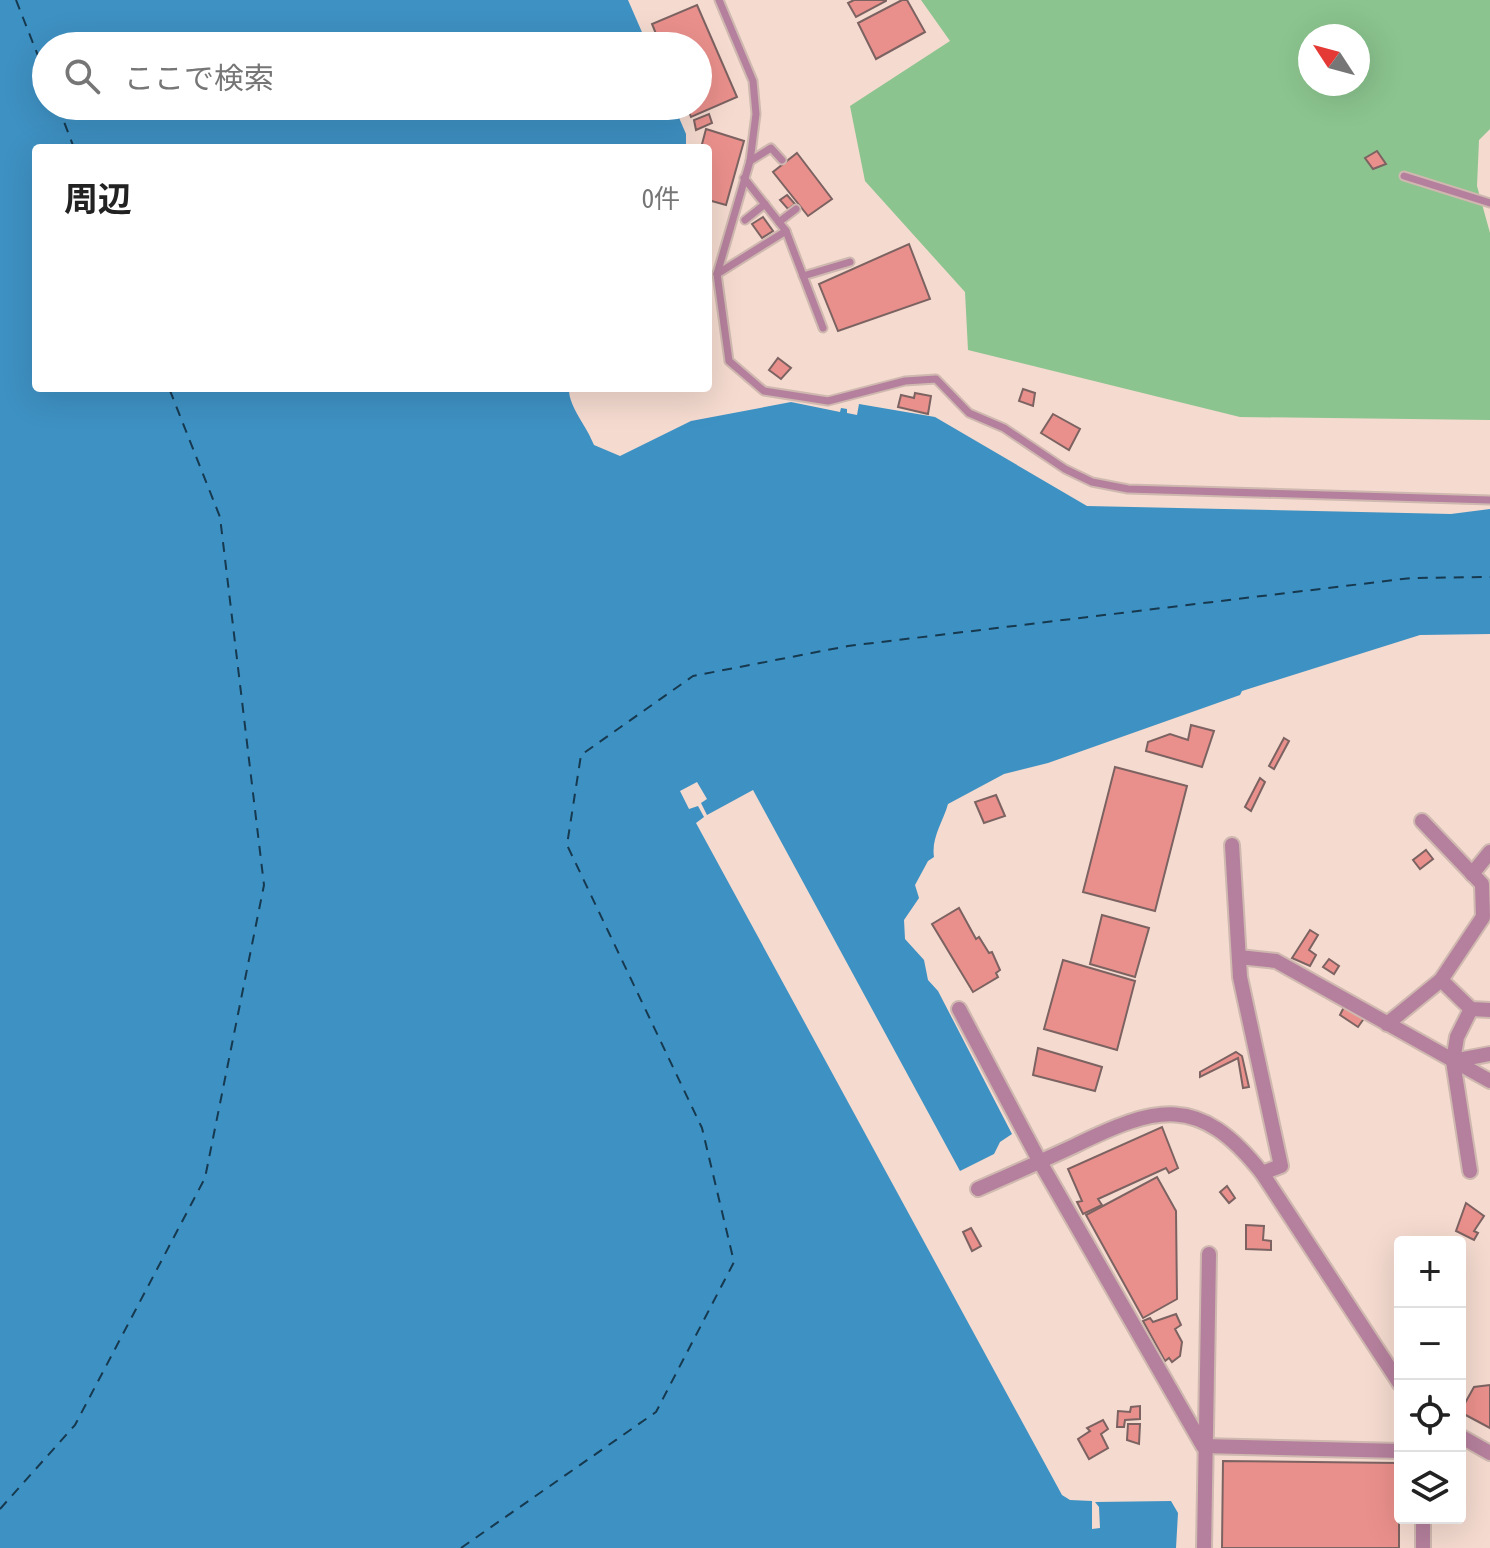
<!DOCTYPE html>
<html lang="ja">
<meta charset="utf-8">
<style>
:root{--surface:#fff;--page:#f2f2f2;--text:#222;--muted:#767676;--line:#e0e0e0}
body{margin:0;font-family:"Asap Condensed","Noto Sans JP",sans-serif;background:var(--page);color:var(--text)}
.controls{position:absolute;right:24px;bottom:24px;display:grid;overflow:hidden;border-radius:8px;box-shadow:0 8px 32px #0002}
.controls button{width:72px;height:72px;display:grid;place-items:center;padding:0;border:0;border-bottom:2px solid var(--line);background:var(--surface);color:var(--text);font:40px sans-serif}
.compass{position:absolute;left:1298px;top:24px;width:72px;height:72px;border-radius:50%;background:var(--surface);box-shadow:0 8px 32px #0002;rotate:306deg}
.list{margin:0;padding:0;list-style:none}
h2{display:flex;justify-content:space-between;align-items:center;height:104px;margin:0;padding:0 32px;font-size:34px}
h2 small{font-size:26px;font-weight:400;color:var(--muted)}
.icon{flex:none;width:44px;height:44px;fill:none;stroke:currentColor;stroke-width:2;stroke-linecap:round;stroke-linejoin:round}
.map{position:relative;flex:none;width:1490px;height:1548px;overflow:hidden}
.search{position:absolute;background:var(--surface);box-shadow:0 8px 32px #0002;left:32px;top:32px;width:680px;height:88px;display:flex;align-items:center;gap:20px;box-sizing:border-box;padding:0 28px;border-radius:44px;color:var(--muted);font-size:30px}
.panel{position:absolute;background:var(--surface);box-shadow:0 8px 32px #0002;left:32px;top:144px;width:680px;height:248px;border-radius:8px}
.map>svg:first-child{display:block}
.green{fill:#8bc48e;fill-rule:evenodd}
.water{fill:#3e91c3}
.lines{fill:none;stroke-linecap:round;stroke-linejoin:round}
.ferry{stroke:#16394f;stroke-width:2;stroke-dasharray:10 8;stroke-linecap:butt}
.building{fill:#ea908c;stroke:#7c6362;stroke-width:2}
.service-casing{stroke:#cfb8af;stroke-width:11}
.minor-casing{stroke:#cfb8af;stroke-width:18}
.service{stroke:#b5809d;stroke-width:7}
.minor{stroke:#b5809d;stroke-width:14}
</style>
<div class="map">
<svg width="1490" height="1548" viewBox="0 0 1490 1548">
<rect width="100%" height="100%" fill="#f4dacf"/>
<path class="green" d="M921,0H1490V129L1479,140L1477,186L1490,233V420L1240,417L968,350L965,292L865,181L850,106L950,41ZM1310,36H1358V84H1310Z"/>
<path class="water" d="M0,0H628L648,46H46V106H674L686,134V148H36V388H569C568,406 587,426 594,445L620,456L691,421L791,402L840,412L841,408L847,409V413L857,415L859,404L935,417L1087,506L1451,514L1490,509V634L1420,635L1242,691L1240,695L1048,763L1004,774L948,804C943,822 931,838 934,857L928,861L915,885L919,898L904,920L905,939L924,960L928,980L938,991L1012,1134L1000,1142L994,1154L960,1171L753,790L707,815L701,803L707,799L697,782L680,791L689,809L698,806L704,817L696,823L1062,1495L1070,1500L1092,1501V1529L1100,1528L1099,1507L1095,1502L1171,1501L1178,1513L1176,1548H0Z"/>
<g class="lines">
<g class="ferry">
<polyline points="16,0 46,76"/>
<polyline points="58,106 74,148"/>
<polyline points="0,1509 75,1425 205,1178 264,885 220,517 169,388"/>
<polyline points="461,1548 656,1412 734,1262 702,1128 567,845 581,755 693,676 848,646 1411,578 1490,577"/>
</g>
</g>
<g class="building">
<polygon points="854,0 886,0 886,1 856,17 848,3"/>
<polygon points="902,0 907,0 925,32 876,59 858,23"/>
<polygon points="697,5 737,97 691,117 687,106 698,106 698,46 661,46 652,24"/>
<polygon points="709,114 712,123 696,130 694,120"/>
<polygon points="706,129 744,141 726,205 708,200 708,148 701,148"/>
<polygon points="1377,151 1386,164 1373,169 1365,158"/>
<polygon points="797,153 832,199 808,216 773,172"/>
<polygon points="787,195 795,204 788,209 780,200"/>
<polygon points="763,217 773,231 762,238 752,224"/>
<polygon points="909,244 930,299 838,331 819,284"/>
<polygon points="778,358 791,368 781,379 769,370"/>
<polygon points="1023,389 1035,393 1033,406 1019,401"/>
<polygon points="915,393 931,396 928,414 898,407 901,395 914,398"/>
<polygon points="1053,414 1080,429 1069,450 1041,433"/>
<polygon points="1191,725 1214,731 1202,767 1146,751 1148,742 1170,734 1188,740"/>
<polygon points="1284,738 1289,741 1274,769 1269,766"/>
<polygon points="1115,767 1187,786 1155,911 1083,892"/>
<polygon points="1260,778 1265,782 1251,811 1245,807"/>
<polygon points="996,795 1005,816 984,823 975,802"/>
<polygon points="1426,850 1433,859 1420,869 1413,860"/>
<polygon points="959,908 976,939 979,937 989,953 992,952 1000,970 996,973 998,977 973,992 932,924"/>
<polygon points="1102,915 1149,928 1135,977 1090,964"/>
<polygon points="1310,930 1318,935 1309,950 1316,955 1310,966 1292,958"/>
<polygon points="1329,959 1339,966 1334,974 1323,967"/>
<polygon points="1063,960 1135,981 1117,1050 1044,1029"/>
<polygon points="1345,1005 1365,1017 1358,1027 1340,1015"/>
<polygon points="1038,1048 1102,1067 1095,1091 1033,1075"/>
<polygon points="1236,1052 1242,1056 1249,1087 1243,1088 1238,1058 1200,1077 1200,1072"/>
<polygon points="1162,1127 1178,1168 1169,1173 1166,1168 1098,1199 1102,1205 1083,1214 1077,1202 1082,1201 1068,1169"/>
<polygon points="1157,1177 1176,1211 1177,1299 1143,1318 1086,1215"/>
<polygon points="1227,1186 1235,1198 1229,1203 1220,1192"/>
<polygon points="1466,1203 1484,1216 1474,1231 1478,1233 1474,1240 1456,1231"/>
<polygon points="1246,1225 1264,1226 1263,1240 1271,1241 1271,1250 1246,1249"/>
<polygon points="971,1228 981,1246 972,1251 963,1232"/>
<polygon points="1176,1314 1181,1325 1175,1329 1182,1342 1180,1356 1172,1362 1169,1358 1165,1361 1143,1321 1150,1318 1153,1322"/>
<polygon points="1490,1385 1490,1428 1460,1412 1474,1387"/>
<polygon points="1140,1406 1140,1419 1125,1420 1124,1427 1117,1427 1118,1411 1130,1412 1131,1407"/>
<polygon points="1103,1420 1108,1429 1101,1434 1108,1448 1089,1459 1078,1439 1090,1431 1087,1428"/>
<polygon points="1128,1424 1140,1424 1139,1444 1127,1440"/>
<polygon points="1223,1461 1399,1463 1399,1548 1222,1548"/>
</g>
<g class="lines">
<defs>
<g id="service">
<polyline points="719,0 753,81 756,114 750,161 717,274 729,361 764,391 828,401 905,381 936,379 969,413 1004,428 1065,469 1092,482 1128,489 1490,500"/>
<polyline points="750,161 771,148 782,160"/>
<polyline points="1404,176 1490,203"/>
<polyline points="744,178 786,231 823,328"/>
<polyline points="745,220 765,204"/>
<polyline points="779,222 796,209"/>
<polyline points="717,274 786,231"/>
<polyline points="803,276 850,262"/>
</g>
<g id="minor">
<polyline points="1232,845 1240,977 1281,1166 1262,1173"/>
<polyline points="1472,874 1490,852"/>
<polyline points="1239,957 1276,961 1490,1081"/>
<polyline points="1441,980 1471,1009 1490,1010"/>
<polyline points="959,1009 1040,1162 1203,1446 1400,1451"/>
<polyline points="1387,1024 1441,980 1483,917 1482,884 1422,821"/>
<polyline points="1453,1061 1457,1037 1471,1009"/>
<polyline points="1470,1171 1453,1061 1490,1054"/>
<path d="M978,1189C1010,1175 1042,1161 1074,1146C1156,1106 1199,1093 1262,1173L1400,1384"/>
<polyline points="1460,1436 1490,1453"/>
<polyline points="1423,1518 1423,1548"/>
<polyline points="1204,1548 1209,1254"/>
</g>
</defs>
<use href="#service" class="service-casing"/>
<use href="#minor" class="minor-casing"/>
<use href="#service" class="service"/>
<use href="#minor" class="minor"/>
</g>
</svg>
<div class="controls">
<button>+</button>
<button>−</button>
<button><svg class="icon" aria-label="locate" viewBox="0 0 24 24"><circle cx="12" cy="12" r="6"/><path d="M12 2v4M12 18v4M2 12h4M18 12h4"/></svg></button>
<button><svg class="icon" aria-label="layers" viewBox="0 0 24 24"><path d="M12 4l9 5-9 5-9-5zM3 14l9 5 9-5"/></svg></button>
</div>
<svg class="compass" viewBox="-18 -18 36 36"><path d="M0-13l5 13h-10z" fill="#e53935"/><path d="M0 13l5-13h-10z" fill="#767676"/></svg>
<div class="search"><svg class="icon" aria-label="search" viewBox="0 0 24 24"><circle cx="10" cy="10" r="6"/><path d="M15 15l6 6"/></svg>ここで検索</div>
<section class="panel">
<h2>周辺<small>0件</small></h2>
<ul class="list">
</ul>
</section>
</div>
